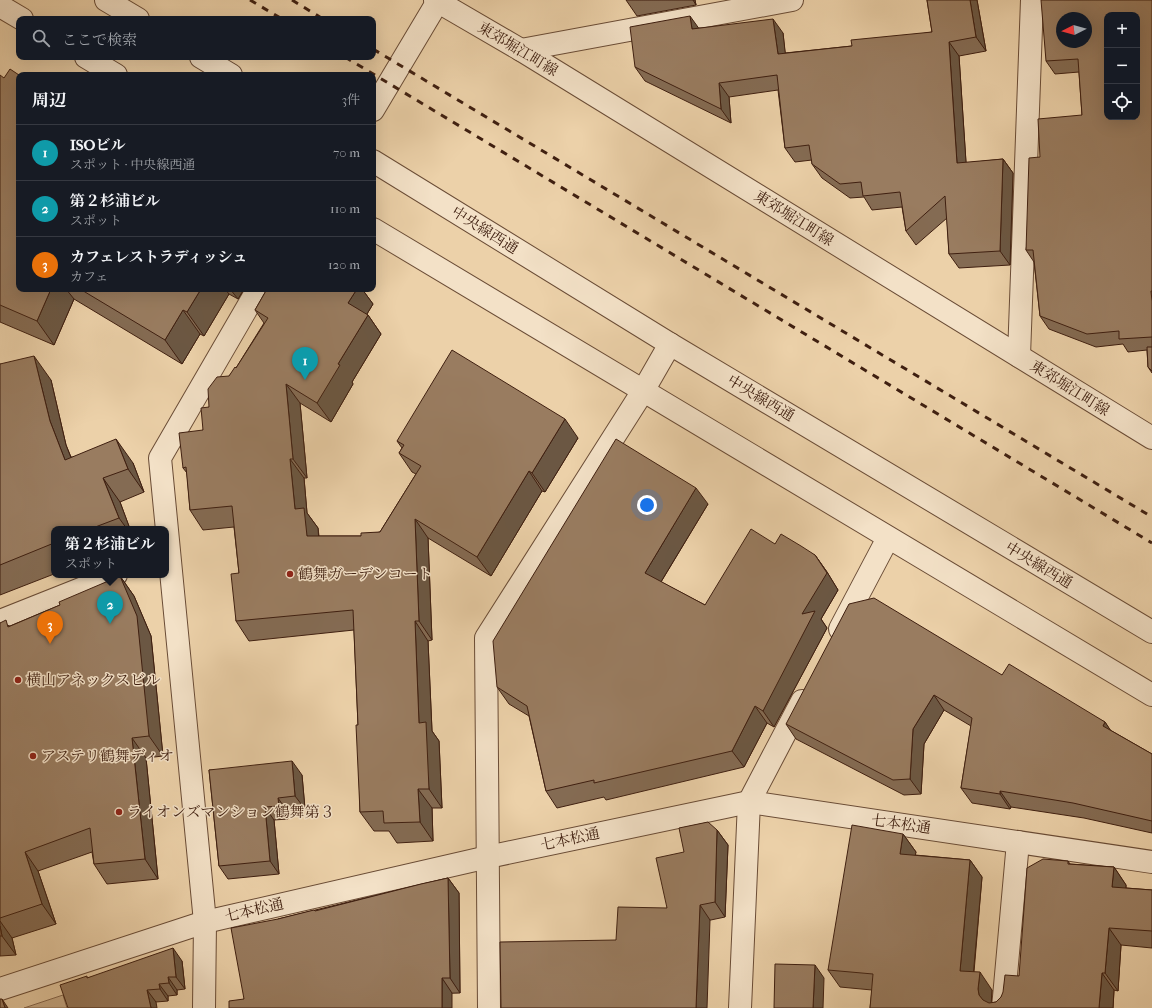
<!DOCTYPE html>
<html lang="ja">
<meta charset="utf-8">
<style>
:root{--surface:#171b24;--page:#20242c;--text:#f1f3f6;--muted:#9ea1a6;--line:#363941;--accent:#ea580c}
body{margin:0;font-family:"IM FELL French Canon","Noto Serif JP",serif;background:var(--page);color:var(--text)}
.controls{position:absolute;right:12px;top:12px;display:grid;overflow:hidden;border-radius:8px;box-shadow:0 4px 16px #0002}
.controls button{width:36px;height:36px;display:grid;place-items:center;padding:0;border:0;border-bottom:1px solid var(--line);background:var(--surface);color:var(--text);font:20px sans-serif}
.compass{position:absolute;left:1056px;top:12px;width:36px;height:36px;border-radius:50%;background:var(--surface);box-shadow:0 4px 16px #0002;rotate:264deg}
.you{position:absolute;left:647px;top:505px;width:14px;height:14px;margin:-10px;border:3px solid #fff;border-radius:50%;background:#1a73e8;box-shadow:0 0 0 6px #1a73e833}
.badge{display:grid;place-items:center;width:26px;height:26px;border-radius:50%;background:var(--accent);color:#fff;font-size:13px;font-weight:700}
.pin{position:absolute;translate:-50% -33px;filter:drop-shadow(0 1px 2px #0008)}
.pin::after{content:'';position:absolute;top:21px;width:14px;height:12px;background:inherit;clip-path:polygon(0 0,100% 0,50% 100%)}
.popup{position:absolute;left:51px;top:526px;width:118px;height:52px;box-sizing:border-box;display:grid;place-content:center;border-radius:8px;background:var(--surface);filter:drop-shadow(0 1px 3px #0005);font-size:13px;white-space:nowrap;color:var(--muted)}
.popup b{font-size:15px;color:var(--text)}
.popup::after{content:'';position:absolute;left:50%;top:100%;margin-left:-8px;border:8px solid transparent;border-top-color:var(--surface)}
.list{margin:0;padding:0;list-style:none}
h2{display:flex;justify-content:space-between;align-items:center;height:52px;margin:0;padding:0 16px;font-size:17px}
h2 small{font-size:13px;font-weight:400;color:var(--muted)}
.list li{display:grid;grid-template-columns:26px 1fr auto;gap:12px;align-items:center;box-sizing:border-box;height:56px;padding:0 16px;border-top:1px solid var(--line)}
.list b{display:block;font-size:15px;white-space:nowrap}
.list p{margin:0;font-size:13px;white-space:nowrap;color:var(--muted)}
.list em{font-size:13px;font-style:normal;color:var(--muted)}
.icon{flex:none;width:22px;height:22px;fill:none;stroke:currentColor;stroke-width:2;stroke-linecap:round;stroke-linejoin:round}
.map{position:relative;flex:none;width:1152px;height:1008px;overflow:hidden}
.search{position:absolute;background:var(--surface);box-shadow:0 4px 16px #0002;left:16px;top:16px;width:360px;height:44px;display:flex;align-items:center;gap:10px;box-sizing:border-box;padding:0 14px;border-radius:8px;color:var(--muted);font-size:15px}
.panel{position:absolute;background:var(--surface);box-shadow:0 4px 16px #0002;left:16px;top:72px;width:360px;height:220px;border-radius:8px}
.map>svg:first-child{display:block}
.green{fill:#cfb38f;stroke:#876950}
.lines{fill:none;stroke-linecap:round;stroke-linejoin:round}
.minor-casing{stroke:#6a4c36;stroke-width:24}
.tertiary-casing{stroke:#6a4c36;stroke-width:24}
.minor{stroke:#f3e1c7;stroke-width:22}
.tertiary{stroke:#f3e1c7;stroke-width:22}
.rail{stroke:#3f1f10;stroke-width:3;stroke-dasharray:7 7;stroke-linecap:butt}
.wall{fill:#846b53;stroke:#3f1f10}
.shaded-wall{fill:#6b5743;stroke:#3f1f10}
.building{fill:#997c60;stroke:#3f1f10;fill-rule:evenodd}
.poi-dot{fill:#8f2418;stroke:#f3e1c7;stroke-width:1.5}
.labels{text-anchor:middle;stroke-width:3;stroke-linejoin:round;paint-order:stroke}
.street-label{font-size:15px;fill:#3f1f10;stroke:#f3e1c7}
.poi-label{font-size:15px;fill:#3f1f10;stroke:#f3e1c7;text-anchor:start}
</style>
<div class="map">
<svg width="1152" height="1008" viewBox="0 0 1152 1008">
<rect width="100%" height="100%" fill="#ecd1a9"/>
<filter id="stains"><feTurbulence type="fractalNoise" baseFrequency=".005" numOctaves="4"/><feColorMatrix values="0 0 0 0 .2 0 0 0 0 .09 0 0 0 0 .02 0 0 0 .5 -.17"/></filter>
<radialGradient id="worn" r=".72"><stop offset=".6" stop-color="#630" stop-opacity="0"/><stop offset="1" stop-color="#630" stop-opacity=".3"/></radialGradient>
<polygon class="green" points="63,995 67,1008 24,1008"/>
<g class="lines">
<defs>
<g id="minor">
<polyline points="435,0 521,50 1152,438"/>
<polyline points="521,50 792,0"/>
<polyline points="373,110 438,1"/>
<polyline points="1019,356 1032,0"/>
<polyline points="0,621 116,575"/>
<polyline points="840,629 888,538"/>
<polyline points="0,989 205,922 488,857 749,802 1152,862"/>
<polyline points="204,1008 205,922 160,458 258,289"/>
<polyline points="489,1008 486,638 643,391 670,344"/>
<polyline points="740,1008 749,802 802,701"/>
<polyline points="1003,1008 1018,842"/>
</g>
<g id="tertiary">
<polyline points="106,0 138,19"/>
<polyline points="0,6 22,19"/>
<polyline points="86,57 116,75"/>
<polyline points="201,57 231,75"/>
<polyline points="373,161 670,344 1152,632"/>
<polyline points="373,229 1152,695"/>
</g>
</defs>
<use href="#minor" class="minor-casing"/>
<use href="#tertiary" class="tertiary-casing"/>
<use href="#minor" class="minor"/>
<use href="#tertiary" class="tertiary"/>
<g class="rail">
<polyline points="250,0 282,19"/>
<polyline points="292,0 323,19"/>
<polyline points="373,49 1152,517"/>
<polyline points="345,57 1152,543"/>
</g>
</g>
<g class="wall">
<polygon points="626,0 695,0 696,5 637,16"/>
<polygon points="927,0 977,0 986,51 959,56 966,163 1003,159 1013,173 1010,265 959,268 949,254 947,218 916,245 906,231 902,207 872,210 864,197 850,198 822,178 812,164 812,160 795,162 785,148 778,90 729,97 731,123 645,81 635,67 699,28 783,33 785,53 852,46 932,32"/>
<polygon points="1152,0 1152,373 1148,367 1147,350 1128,352 1123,344 1096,347 1049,329 1040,316 1034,262 1026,250 1040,157 1082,115 1079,72 1055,74 1046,61"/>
<polygon points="0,75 19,289 244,289 238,299 229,294 204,336 200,334 182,364 74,299 54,345 0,322"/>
<polygon points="267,289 362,289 373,304 367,314 368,315 381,334 352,382 353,384 331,422 300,403 307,478 304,478 307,513 318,528 319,536 361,536 380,532 416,474 412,472 399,453 402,448 397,441 578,438 545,492 542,491 491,576 428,538 432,640 428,641 432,731 439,741 442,808 432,808 433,841 397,843 389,831 374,831 360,812 358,725 354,630 249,641 236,621 239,573 234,527 203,530 190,510 187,473 183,468 203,430 209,407 229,376 236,368 264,323 255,310"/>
<polygon points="0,364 51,380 66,445 71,457 133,463 144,492 120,502 130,529 54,529 54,574 0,595"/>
<polygon points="708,504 661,582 705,605 775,544 815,555 827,572 838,590 821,619 827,628 774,727 767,723 744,767 606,800 604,797 557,808 546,791 529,716 509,704 497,687"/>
<polygon points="120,576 134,596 151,636 163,756 146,758 158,879 107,884 94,864 92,852 38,871 56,924 12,938 16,955 0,956 0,623 10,626 60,605"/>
<polygon points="1002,675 1105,722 1110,730 1152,754 1152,833 1084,818 1011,807 1010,809 972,803 961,788 971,726 944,710 924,744 921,794 904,795 796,739 786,724"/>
<polygon points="209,770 302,775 305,809 287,811 288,819 274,820 279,874 228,879 219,866"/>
<polygon points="717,830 728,845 725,917 616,940 667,908"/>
<polygon points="903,834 916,852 915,855 970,860 982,877 974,972 992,990 991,1003 996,1002 1001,997 1019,976 1068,861 1070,864 1114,867 1126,885 1126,888 1152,890 1152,948 1121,945 1118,991 1114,990 1113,1008 870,1008 872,990 840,987 828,970"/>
<polygon points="448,878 459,893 460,993 244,999 278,919"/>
<polygon points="182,961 185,989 177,990 177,995 168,996 168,1001 156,1002 87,978"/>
</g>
<g class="shaded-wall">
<polygon points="693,0 695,0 696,5"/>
<polygon points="970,0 977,0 986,51 976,37"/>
<polygon points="690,16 700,30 692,29"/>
<polygon points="773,19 783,33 787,68 778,54"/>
<polygon points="949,42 959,56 967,177 957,163"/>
<polygon points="719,83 729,97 731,123 721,109"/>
<polygon points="1003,159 1013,173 1010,265 1000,251"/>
<polygon points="51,289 66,289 74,299 54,345 37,321"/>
<polygon points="201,289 225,289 229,294 204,336 187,312"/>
<polygon points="230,289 244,289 238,299"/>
<polygon points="357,289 362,289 373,304 362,322 348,303"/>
<polygon points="183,310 200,334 182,364 165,340"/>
<polygon points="368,315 381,334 352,382 353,384 331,422 317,403 338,364"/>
<polygon points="34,356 51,380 66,445 81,483 65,460 50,421"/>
<polygon points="286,384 300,403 307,478 293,459"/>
<polygon points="565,419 578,438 545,492 532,473"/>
<polygon points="116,439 133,463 144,492 128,469"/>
<polygon points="290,459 304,478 307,513 318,528 320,556 307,536 295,509"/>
<polygon points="529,471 542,491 491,576 477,557"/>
<polygon points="103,478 120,502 130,529 127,529 119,518"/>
<polygon points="696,488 708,504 656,590 645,573"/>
<polygon points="415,519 428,538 432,640 419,621"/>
<polygon points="815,555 827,572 838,590 821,619 827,628 774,727 763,711 802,614"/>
<polygon points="120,576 134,596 151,636 163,756 149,736"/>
<polygon points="415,621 428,641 432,731 439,741 442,808 429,789 419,723"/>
<polygon points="934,695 944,710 924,744 921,794 910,779 913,729"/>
<polygon points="755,706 767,723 744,767 732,751"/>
<polygon points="1105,722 1115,737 1103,726"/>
<polygon points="132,738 146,758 158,879 145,859"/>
<polygon points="292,761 302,775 305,809 295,796"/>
<polygon points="418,789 432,808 433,841 420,822"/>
<polygon points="1000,791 1011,807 1010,809 1000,794"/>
<polygon points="278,798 287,811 288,819 279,806"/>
<polygon points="265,807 274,820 279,874 270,861"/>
<polygon points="717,830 728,845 725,917 715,902"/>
<polygon points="903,834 916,852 912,871 900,854"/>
<polygon points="25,852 38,871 56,924 42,904"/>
<polygon points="970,860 982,877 972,988 960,971"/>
<polygon points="1114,867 1126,885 1125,904 1112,887"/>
<polygon points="448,878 459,893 460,993 450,978"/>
<polygon points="700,905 710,920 707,1008 696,1008"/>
<polygon points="0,921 12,938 16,955 2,936 0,926"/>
<polygon points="1109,928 1121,945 1118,991 1105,973"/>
<polygon points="173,948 182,961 185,989 176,977"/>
<polygon points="815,965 824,978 823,1008 813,1008"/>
<polygon points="980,972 992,990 991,1007 988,1008 979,995 978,989"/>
<polygon points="1102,973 1114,990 1113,1008 1099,1008"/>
<polygon points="168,977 177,990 177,995 169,983"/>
<polygon points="442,978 452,993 452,1008 442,1008"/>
<polygon points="159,984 168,996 168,1001 160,989"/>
<polygon points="147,990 156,1002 157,1008 151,1008"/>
<polygon points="2,999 8,1008 5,1008"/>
</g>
<g class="building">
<polygon points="927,0 970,0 976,37 949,42 957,163 1003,159 1000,251 949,254 945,196 906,231 900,192 863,196 861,182 840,184 812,164 809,145 785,148 777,75 719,83 721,109 635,67 630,27 690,16 692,29 773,19 778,54 852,46 851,40 932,32"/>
<path d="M1041,0H1152V291H1151L1152,301V337L1119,339V331L1087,334L1040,316L1033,250H1026L1029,158L1040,157L1038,119L1082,115L1078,59L1046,61ZM1107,15H1137V117H1107ZM1062,18H1086V42H1062Z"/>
<polygon points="10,69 19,75 19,289 51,289 37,321 0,305 0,75 4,78"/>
<polygon points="80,289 201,289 187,312 183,310 165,340"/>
<polygon points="267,289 357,289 348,303 368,315 338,364 340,365 317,403 286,384 293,459 290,459 295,509 304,508 307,536 361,536 361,533 380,532 421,466 399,453 404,445 397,441 452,350 565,419 532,473 529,471 477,557 415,519 419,621 415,621 419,723 426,722 429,789 418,789 420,822 384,823 383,811 360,812 356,725 358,725 353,610 236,621 231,574 239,573 232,506 190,510 186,467 183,468 179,433 203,430 201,408 209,407 208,389 217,377 229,376 235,367 236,368 268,318 255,310"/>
<polygon points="1147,347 1152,347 1152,371 1148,367"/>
<polygon points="34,356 50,421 65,460 116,439 128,469 103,478 119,518 90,529 54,529 54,543 0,565 0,364"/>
<polygon points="616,439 696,488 645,573 705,605 751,529 775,544 781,534 801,546 815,555 827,573 802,614 815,611 763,711 755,706 732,751 594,783 594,780 546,791 527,706 497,687 493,641"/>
<polygon points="120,576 137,616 149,736 132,738 145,859 94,864 90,828 25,852 42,904 0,918 0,623 6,620 8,627 60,605 59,602"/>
<polygon points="874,598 1002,675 1009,664 1105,722 1103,726 1152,754 1152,821 1073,803 1000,791 1000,794 961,788 972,718 934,695 913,729 910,779 893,780 786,724 849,604"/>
<polygon points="292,761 295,796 278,798 279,806 265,807 270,861 219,866 209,770"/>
<polygon points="708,822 717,830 715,902 700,905 696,1008 501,1008 500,942 616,940 618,907 667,908 656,858 684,852 679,828"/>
<polygon points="852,825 903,834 900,854 970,860 960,971 980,972 978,989 979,995 983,1000 989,1003 996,1002 1001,997 1003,992 1005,975 1019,976 1027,868 1043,859 1068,861 1068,864 1114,867 1112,887 1152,890 1152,931 1109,928 1105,973 1102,973 1099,1008 870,1008 873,974 828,970"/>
<polygon points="448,878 450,978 442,978 442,1008 229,1008 229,1001 244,999 231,928 278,919 314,910 315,911 421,884"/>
<polygon points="0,926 2,936 0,936"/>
<polygon points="173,948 176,977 168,977 169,983 159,984 160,989 147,990 151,1008 68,1008 60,985 87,976 87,978"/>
<polygon points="775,964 815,965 813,1008 774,1008"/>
<polygon points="0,999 2,999 5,1008 0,1008"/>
</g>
<g class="poi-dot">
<circle cx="290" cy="574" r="4"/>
<circle cx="18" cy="680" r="4"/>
<circle cx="33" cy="756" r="4"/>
<circle cx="119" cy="812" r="4"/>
</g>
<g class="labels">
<g class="street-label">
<text transform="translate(518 49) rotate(31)" y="5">東郊堀江町線</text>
<text transform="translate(794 218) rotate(32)" y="5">東郊堀江町線</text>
<text transform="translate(485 230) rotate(32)" y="5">中央線西通</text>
<text transform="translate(1070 388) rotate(32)" y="5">東郊堀江町線</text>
<text transform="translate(761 398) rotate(31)" y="5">中央線西通</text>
<text transform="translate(1039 565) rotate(31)" y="5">中央線西通</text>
<text transform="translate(901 824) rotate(8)" y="5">七本松通</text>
<text transform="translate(570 839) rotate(-12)" y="5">七本松通</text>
<text transform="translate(254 910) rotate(-13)" y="5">七本松通</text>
</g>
<g class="poi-label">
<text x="298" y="579">鶴舞ガーデンコート</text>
<text x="26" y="685">横山アネックスビル</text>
<text x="41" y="761">アステリ鶴舞ディオ</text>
<text x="127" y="817">ライオンズマンション鶴舞第３</text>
</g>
</g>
<rect width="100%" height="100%" filter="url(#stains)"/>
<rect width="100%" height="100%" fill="url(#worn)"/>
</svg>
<div class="controls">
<button>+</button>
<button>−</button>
<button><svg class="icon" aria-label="locate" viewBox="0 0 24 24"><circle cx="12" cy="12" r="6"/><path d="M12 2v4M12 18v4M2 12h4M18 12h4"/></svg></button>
</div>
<svg class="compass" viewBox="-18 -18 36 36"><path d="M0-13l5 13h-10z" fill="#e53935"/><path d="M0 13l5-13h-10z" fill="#9ea1a6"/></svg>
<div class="you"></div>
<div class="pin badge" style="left:305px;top:380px;background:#0f9aa8">1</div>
<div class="pin badge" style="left:110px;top:624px;background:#0f9aa8">2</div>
<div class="popup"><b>第２杉浦ビル</b>スポット</div>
<div class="pin badge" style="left:50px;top:644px;background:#e8710a">3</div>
<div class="search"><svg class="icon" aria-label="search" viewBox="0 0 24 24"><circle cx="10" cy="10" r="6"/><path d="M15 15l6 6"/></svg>ここで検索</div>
<section class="panel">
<h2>周辺<small>3件</small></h2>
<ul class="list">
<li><span class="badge" style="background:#0f9aa8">1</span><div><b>ISOビル</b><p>スポット · 中央線西通</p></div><em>70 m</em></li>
<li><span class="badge" style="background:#0f9aa8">2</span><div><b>第２杉浦ビル</b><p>スポット</p></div><em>110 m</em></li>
<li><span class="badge" style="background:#e8710a">3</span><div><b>カフェレストラディッシュ</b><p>カフェ</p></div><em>120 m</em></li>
</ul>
</section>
</div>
